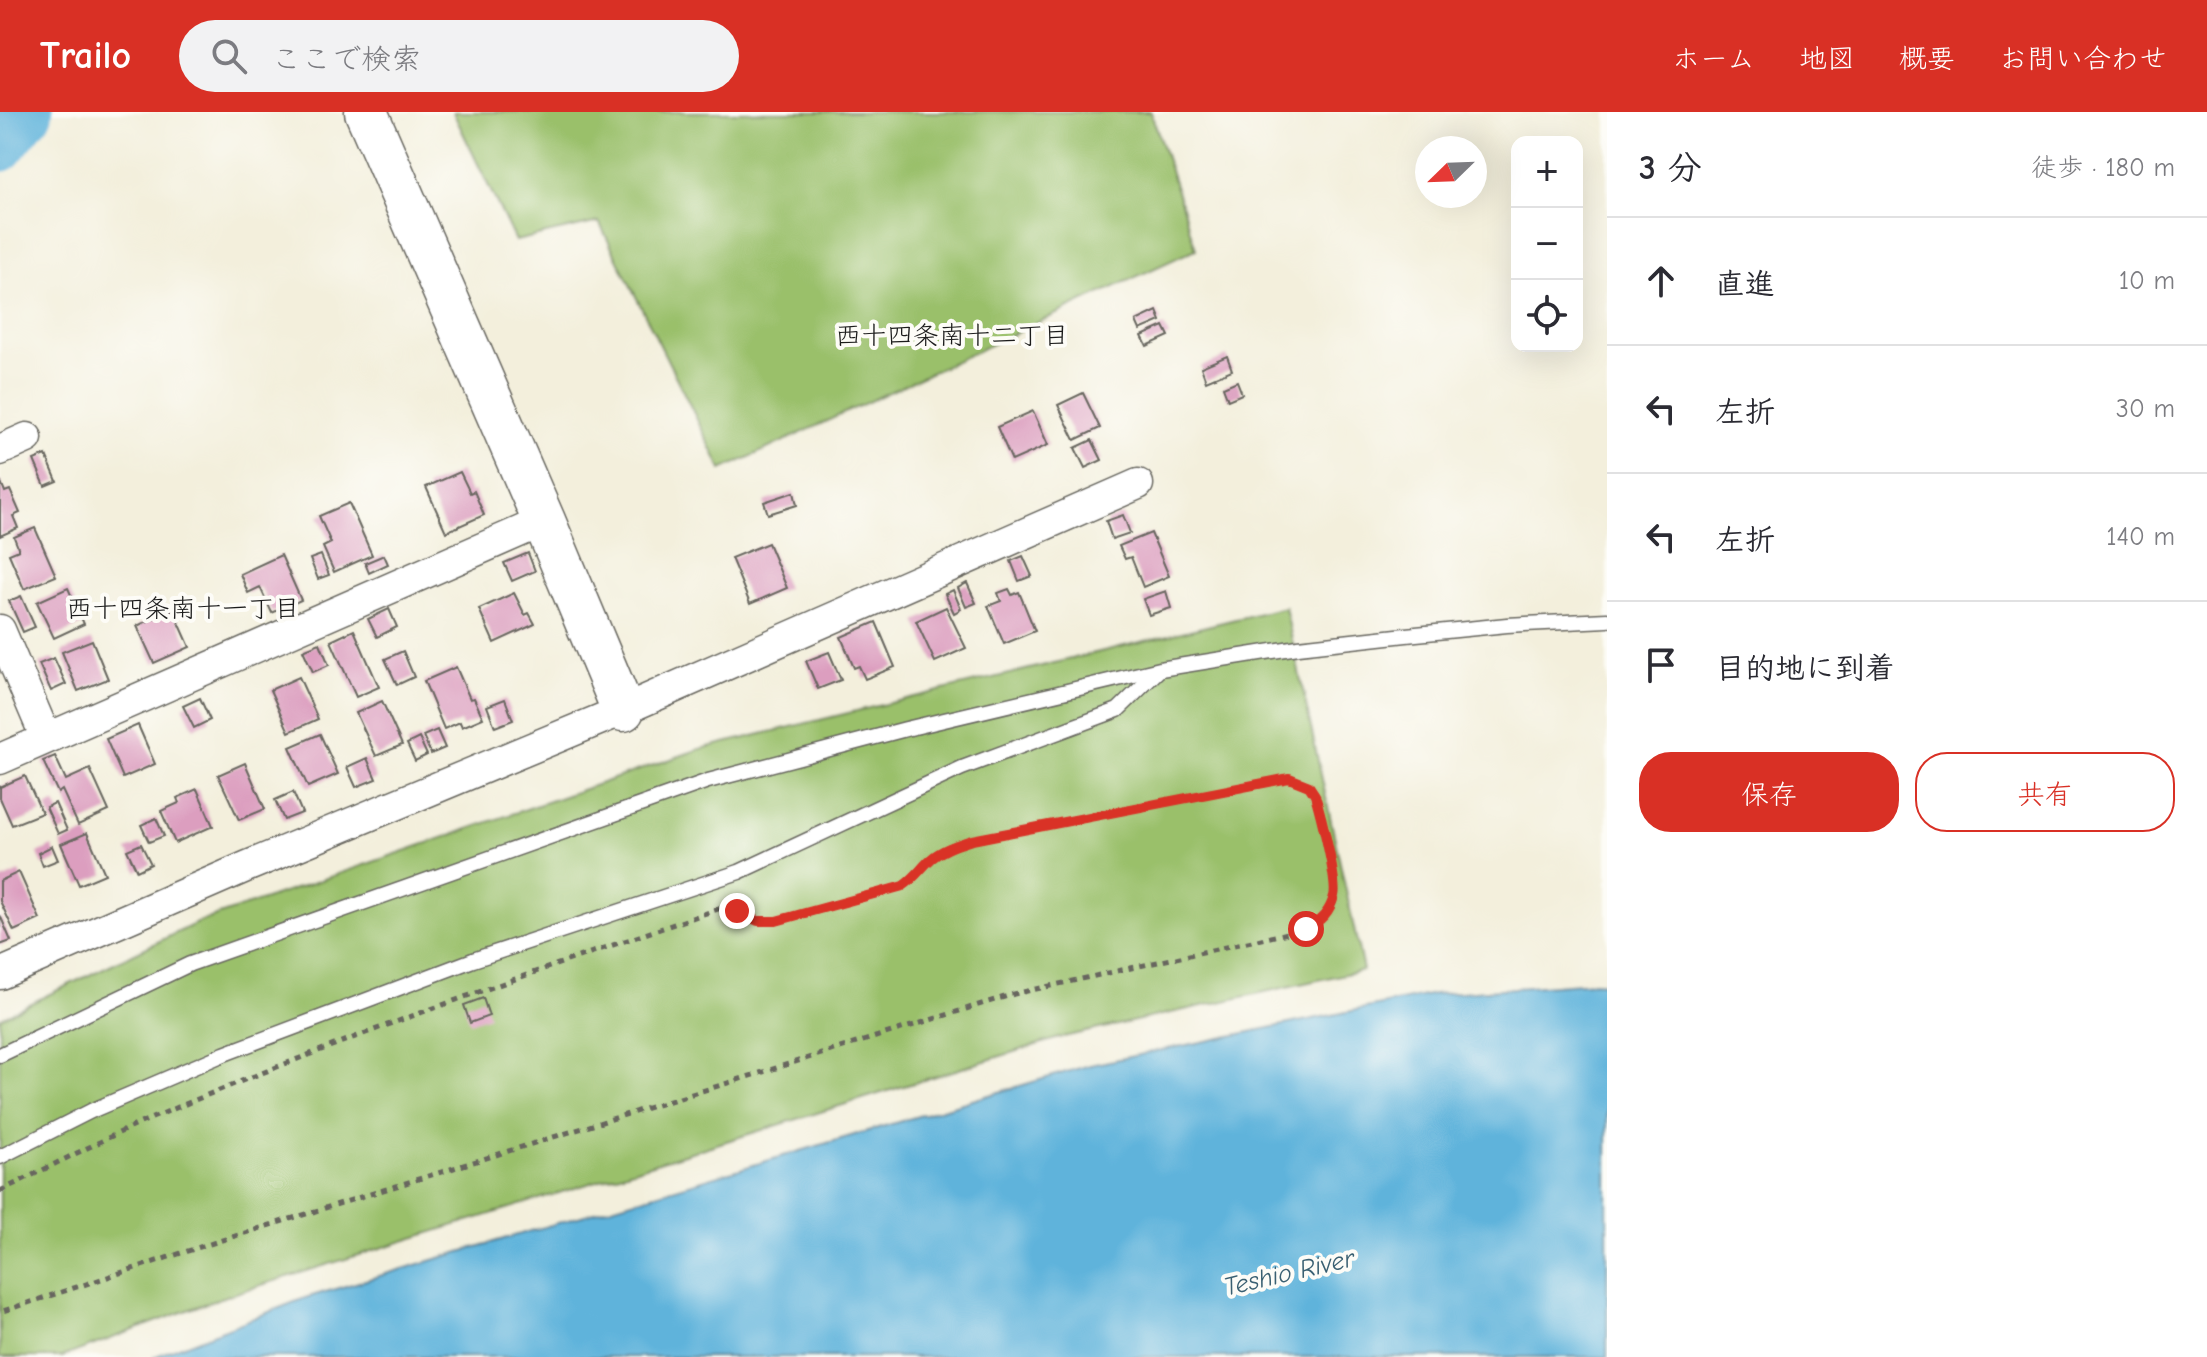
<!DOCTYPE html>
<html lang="ja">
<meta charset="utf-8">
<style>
:root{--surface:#fff;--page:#f2f2f3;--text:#2b2b33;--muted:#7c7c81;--line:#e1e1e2;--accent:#d93025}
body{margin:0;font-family:"Comic Neue","Klee One",sans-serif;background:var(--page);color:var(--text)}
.controls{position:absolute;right:24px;top:24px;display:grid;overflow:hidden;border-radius:16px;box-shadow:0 8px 32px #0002}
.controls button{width:72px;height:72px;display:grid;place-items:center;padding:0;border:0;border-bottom:2px solid var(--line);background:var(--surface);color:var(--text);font:40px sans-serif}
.compass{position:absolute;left:1415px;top:24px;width:72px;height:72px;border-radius:50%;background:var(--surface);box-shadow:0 8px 32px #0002;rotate:247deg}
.stop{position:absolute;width:24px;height:24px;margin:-18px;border:6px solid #d93025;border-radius:50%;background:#fff}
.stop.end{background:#d93025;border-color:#fff;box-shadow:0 2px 8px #0008}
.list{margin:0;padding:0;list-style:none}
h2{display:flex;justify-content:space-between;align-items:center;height:104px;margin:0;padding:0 32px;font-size:34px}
h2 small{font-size:26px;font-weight:400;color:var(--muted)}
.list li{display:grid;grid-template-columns:52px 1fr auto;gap:24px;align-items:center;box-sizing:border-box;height:128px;padding:0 32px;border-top:2px solid var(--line)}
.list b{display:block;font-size:30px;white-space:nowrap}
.list em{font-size:26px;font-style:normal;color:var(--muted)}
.actions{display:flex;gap:16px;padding:24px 32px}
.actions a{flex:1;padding:18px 0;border:2px solid var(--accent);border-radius:32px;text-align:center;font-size:28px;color:var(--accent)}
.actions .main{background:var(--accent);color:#fff}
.icon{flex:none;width:44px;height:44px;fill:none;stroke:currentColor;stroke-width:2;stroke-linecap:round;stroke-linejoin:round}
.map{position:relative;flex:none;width:1607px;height:1245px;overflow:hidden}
header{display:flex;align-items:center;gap:48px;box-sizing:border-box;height:112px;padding:0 40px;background:var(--accent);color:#fff}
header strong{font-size:38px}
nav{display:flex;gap:44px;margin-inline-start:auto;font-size:28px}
.search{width:560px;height:72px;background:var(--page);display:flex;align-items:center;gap:20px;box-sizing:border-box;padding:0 28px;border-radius:44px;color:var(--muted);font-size:30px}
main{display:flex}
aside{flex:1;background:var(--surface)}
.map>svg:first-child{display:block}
.green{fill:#9ac06b;stroke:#5b6e44;stroke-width:2}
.water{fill:#5fb3db;stroke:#3e687c;stroke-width:2}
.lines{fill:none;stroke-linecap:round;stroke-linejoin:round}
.river{stroke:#5fb3db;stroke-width:50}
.building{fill:#dc9ebf}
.lane-casing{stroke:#67665f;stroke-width:17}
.street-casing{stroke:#67665f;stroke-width:33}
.secondary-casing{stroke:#67665f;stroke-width:45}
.path{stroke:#67665f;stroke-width:5;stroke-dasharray:6 6;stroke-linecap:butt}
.lane{stroke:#fff;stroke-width:14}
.street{stroke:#fff;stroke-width:30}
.secondary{stroke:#fff;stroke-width:42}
.route{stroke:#d93025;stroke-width:10}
.labels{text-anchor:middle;stroke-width:8;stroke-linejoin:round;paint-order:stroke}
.neighbourhood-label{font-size:26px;fill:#1c1c1c;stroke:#fdfcf7}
.water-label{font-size:26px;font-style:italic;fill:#3a6072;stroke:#fdfcf7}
</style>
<header>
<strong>Trailo</strong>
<div class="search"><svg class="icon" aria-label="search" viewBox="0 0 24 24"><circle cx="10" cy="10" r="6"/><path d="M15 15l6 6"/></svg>ここで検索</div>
<nav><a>ホーム</a><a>地図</a><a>概要</a><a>お問い合わせ</a></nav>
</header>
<main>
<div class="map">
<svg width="1607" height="1245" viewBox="0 0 1607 1245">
<rect width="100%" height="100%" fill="#fdfcf7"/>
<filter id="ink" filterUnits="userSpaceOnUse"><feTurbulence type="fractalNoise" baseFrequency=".0125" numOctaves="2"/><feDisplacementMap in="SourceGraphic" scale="16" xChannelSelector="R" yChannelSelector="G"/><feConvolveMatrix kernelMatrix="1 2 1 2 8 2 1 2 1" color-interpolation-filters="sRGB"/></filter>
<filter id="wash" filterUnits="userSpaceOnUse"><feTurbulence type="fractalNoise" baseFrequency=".006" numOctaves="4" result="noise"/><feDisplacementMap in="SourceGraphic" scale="32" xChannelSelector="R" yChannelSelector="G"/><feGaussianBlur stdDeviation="1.8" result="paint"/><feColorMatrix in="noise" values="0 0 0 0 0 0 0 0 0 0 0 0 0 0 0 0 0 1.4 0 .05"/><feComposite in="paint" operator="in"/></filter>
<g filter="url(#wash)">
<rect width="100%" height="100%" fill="#f3efdc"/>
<g class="green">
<polygon points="453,0 1151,0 1196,137 722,358 599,110 515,129"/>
<polygon points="1285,495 1363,858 1059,926 220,1186 62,1245 0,1245 0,906 199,810 700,637"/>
</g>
<polygon class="water" points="1594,870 1607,871 1607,1245 153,1245 305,1186 1090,953 1434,882"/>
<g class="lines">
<polyline class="river" points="0,35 28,0"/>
</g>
<g id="blocks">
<g class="building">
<polygon points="1157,199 1161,209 1140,218 1136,209"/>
<polygon points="1164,214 1169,224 1147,234 1142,224"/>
<polygon points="1227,244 1232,258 1206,269 1201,255"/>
<polygon points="1237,269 1242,282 1228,288 1223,275"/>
<polygon points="1083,281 1100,316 1075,328 1058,293"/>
<polygon points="1033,299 1048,333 1012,349 997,315"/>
<polygon points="1092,328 1102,348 1085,356 1075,336"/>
<polygon points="46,343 57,369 45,374 34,348"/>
<polygon points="460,360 470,381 474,379 484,403 446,420 426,375"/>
<polygon points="0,368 5,380 10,378 20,401 13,404 18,416 0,424"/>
<polygon points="794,380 797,393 768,402 764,390"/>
<polygon points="349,391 372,443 334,460 323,435 331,431 319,404"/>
<polygon points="1123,403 1130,421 1112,427 1106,409"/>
<polygon points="35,416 56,464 24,477 9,442 19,438 14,425"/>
<polygon points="1151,421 1169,464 1143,475 1131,445 1125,447 1119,434"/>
<polygon points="768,431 787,476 750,492 731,446"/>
<polygon points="528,441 535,459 512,469 504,451"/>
<polygon points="281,443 301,488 272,501 260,475 248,481 240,462"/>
<polygon points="321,443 329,463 318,467 310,447"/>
<polygon points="384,443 388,452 369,461 365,451"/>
<polygon points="1023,444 1032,464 1019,469 1011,449"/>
<polygon points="967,471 976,491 966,495 958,476"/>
<polygon points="68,476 84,512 54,526 37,490"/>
<polygon points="1009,477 1012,483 1019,480 1035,519 1004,532 988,494 1001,489 998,481"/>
<polygon points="953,478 961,497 954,501 945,482"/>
<polygon points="1166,479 1171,496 1149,503 1143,487"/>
<polygon points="514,481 525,503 529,501 535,512 494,531 479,497"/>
<polygon points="21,484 35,515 23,520 9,489"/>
<polygon points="946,495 966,536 935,550 916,509"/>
<polygon points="173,497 190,535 154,551 137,514"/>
<polygon points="389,497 397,515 377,525 368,507"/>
<polygon points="876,510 895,555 865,567 859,554 854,556 841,525"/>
<polygon points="354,518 379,575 356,585 331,529"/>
<polygon points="92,528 108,567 78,579 62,540"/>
<polygon points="320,531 329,553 313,560 303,538"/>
<polygon points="403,539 414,565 397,573 385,547"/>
<polygon points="829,540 841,568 818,577 806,549"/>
<polygon points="54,546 66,572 51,579 39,552"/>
<polygon points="456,555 470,587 474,586 483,606 462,615 460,610 444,617 424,569"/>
<polygon points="299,565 318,607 289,620 270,578"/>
<polygon points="200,586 210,608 194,616 183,594"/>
<polygon points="505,587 513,608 495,615 487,594"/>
<polygon points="382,589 402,633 376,644 356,601"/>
<polygon points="138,613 155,652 123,666 106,627"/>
<polygon points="437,618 445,636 431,642 423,624"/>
<polygon points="320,622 338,662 308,675 290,635"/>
<polygon points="419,626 427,643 415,649 407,632"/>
<polygon points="55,644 66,668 90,657 109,699 78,713 62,678 58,681 43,649"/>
<polygon points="367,646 376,667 356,675 347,655"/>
<polygon points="245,651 265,697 239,708 218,663"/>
<polygon points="25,664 42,701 12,713 0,686 0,675"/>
<polygon points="197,677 213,714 175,731 161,699 179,691 177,686"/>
<polygon points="293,680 302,701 284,708 275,688"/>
<polygon points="55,691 67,718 58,722 46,695"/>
<polygon points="156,706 164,724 149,730 141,713"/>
<polygon points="87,721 105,762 79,773 61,732"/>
<polygon points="141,732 151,752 137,759 127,738"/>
<polygon points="52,734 58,748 43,754 38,741"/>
<polygon points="19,760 40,807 14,819 0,789 0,769"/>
<polygon points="0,803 11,829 0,833"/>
<polygon points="483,886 489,904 470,911 464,893"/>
</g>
</g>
</g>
<g filter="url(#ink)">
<use href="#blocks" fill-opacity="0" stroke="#67665f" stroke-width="2"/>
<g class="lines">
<defs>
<g id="lane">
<polyline points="0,943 190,852 708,669 906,617 1160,557 1298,535 1406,523 1507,513 1607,508"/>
<polyline points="0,1045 91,999 224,942 473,848 739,760 962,656 1118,598 1159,558"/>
</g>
<g id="street">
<polyline points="0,338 27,326"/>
<polyline points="0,518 46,626"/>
<polyline points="0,647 544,409"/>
<polyline points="0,862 248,754 623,598 1138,372"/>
</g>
<polyline id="secondary" points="366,0 544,409 623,598"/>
</defs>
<use href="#lane" class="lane-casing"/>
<use href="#street" class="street-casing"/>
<use href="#secondary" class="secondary-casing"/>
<path class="path" d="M0,1079C54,1053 108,1024 164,1001C346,924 534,860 721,796C741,800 754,809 776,809L903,774C916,765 920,757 931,747C943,737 957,733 972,728L1289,666C1296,669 1306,671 1311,676C1317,684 1336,769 1336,779C1335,797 1320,809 1306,817L1014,882L203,1134L0,1200"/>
<use href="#lane" class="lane"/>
<use href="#street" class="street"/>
<use href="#secondary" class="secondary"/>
</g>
</g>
<g class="lines" filter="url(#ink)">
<path class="route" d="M737,799L758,809H776L903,774C916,765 920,757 931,747C943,737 957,733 972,728L1289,666L1309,674L1315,683C1320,700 1338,770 1334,784C1330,800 1321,809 1306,817"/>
</g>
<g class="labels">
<g class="neighbourhood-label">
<text x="952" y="232">西十四条南十二丁目</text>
<text x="183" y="505">西十四条南十一丁目</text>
</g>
<g class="water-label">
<text transform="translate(1289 1160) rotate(-13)" y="9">Teshio River</text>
</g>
</g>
</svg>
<div class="controls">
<button>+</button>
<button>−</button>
<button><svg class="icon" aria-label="locate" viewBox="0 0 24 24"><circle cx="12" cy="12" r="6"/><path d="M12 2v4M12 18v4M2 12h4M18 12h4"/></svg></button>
</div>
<svg class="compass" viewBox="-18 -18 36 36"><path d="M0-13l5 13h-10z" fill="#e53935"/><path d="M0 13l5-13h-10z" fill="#7c7c81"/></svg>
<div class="stop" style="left:1306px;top:817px"></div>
<div class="stop end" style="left:737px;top:799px"></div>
</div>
<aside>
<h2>3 分<small>徒歩 · 180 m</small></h2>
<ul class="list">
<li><svg class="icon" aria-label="ahead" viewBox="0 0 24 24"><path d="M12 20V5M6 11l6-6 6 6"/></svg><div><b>直進</b></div><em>10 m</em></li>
<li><svg class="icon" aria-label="left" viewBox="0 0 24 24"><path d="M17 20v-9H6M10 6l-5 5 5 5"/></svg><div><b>左折</b></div><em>30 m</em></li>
<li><svg class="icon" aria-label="left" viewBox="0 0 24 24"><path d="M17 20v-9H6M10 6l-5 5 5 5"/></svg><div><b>左折</b></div><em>140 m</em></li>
<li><svg class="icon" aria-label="arrive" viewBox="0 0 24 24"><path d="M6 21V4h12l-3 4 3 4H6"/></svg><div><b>目的地に到着</b></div></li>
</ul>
<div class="actions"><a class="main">保存</a><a>共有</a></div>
</aside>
</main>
